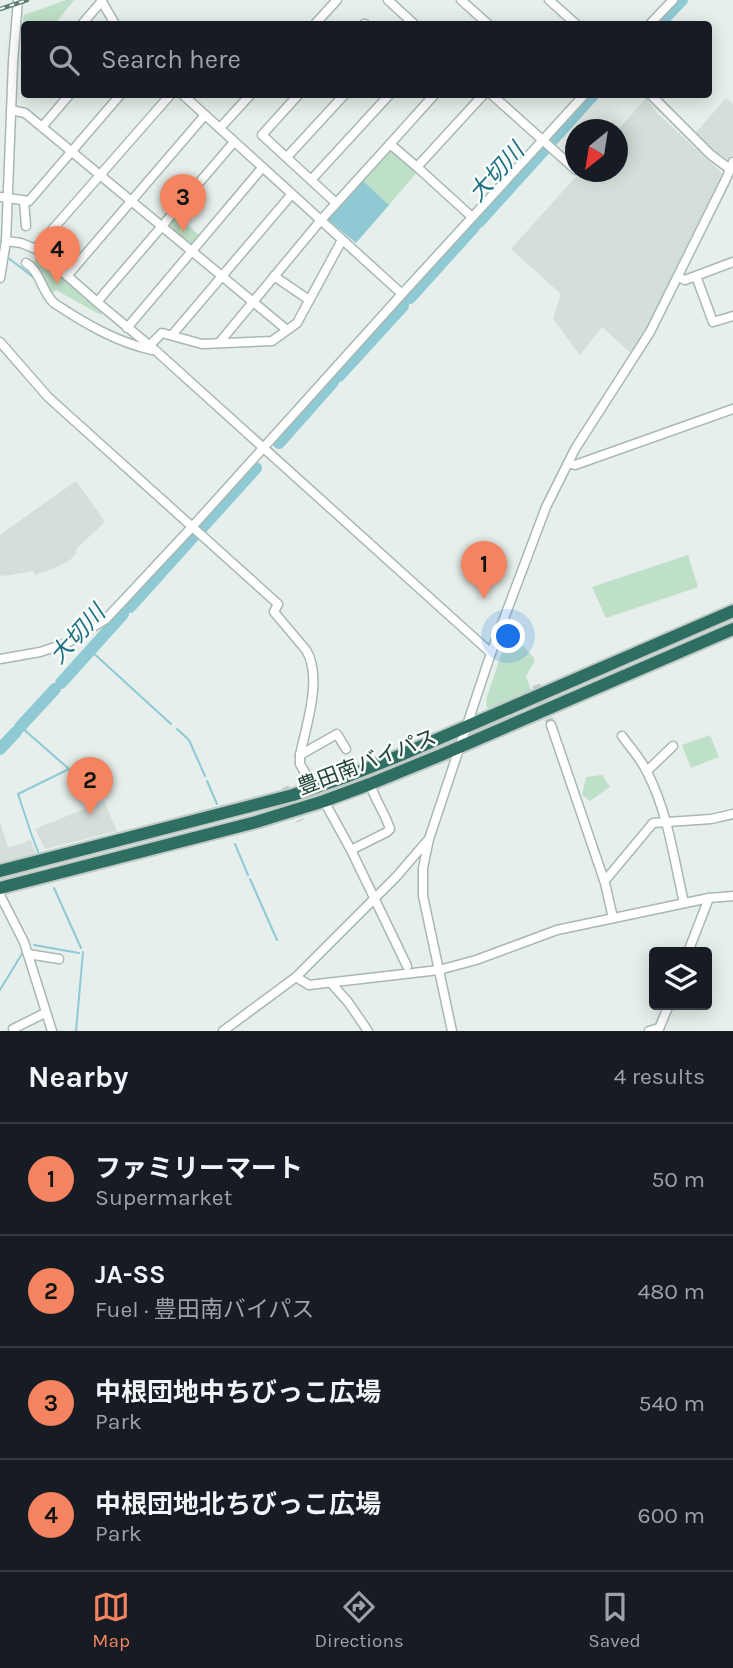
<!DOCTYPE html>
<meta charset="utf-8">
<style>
:root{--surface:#171b24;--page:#242831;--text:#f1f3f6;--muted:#9ea1a6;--line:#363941;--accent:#f4845f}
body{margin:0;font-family:Karla,"Noto Sans JP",sans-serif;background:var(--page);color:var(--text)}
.controls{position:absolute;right:21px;bottom:21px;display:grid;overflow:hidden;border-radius:7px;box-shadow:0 4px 18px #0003}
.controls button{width:63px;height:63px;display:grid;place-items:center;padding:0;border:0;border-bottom:2px solid var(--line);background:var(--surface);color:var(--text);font:35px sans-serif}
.compass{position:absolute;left:565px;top:119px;width:63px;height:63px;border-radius:50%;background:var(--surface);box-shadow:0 4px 18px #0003;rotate:210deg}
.you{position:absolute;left:509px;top:637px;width:24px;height:24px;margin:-18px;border:5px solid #fff;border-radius:50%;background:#1a73e8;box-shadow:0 0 0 10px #1a73e833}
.badge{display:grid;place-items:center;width:46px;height:46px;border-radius:50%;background:var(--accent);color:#111;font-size:23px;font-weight:700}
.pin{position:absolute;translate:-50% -58px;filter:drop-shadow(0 2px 4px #0008)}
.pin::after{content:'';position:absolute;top:37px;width:24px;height:21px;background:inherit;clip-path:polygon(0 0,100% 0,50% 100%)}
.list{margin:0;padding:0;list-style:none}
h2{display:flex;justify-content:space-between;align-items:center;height:91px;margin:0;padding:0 28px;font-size:30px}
h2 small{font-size:23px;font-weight:400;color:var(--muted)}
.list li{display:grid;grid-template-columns:46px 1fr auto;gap:21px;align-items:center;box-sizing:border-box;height:112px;padding:0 28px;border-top:2px solid var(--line)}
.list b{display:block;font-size:26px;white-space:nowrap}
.list p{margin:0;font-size:23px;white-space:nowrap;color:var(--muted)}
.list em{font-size:23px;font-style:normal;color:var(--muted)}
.icon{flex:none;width:38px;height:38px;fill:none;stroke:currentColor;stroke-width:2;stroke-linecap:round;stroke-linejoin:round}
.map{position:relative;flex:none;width:733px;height:1031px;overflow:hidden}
.search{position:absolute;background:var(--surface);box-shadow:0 4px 18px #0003;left:21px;right:21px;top:21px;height:77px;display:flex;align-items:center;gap:18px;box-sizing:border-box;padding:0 24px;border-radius:7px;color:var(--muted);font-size:26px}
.sheet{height:539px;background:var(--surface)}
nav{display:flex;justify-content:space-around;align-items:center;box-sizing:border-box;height:98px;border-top:2px solid var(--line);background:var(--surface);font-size:19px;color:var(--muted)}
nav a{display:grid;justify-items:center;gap:4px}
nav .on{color:var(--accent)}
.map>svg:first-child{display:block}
.built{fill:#d4dfda}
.green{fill:#bfe0c8}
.water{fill:#8ec9d4}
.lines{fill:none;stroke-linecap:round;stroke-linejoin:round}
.stream{stroke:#8ec9d4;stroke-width:2}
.river{stroke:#8ec9d4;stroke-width:12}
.minor-tunnel{stroke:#bfccc8;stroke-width:8;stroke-dasharray:8 4;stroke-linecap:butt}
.minor-casing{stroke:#a8b8b2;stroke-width:11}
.highway-casing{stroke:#c2cac8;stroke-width:16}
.minor{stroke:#fff;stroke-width:8}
.highway{stroke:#2f6f62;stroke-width:12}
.rail-casing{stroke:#5f7d75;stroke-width:4.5}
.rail{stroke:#f7fbf9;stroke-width:2;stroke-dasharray:5;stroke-linecap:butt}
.labels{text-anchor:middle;stroke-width:5;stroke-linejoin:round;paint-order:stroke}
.street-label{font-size:21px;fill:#24423a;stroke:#f7fbf9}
.water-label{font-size:23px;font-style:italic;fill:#1c6f80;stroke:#f7fbf9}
</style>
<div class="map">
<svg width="733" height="1031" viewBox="0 0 733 1031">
<rect width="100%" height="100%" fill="#e6efeb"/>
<g class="built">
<polygon points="646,98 657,113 721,172 722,178 647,331 632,354 602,327 580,355 553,319 561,294 511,249 580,172 618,172 618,130"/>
<polygon points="726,98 733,104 733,154 728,164 694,135"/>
<polygon points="76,481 105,522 75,550 77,553 69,561 55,568 35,575 33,571 5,576 0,575 0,535"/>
<polygon points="104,801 117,831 45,849 35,829"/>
<polygon points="0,822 8,847 22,844 30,839 37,855 0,865"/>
</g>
<g class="green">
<polygon points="66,0 74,0 55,24 24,24 24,61 20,60 23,19 24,15"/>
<polygon points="389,150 392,150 417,172 389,205 362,180"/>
<polygon points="175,214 200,236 192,246 167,227 166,225"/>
<polygon points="39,257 103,314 99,314 56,290 51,293 49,297 33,263 36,258"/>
<polygon points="688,555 698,587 606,618 592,587"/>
<polygon points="511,633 534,658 534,663 526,676 531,690 490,710 486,706 487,696 508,635"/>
<polygon points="710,735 719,757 691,768 682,745"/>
<polygon points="602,775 610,787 590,801 582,795 586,777"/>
</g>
<polygon class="water" points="362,180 389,205 356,243 328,220 329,215"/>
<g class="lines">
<g class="stream">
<polyline points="7,257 33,277"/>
<polyline points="90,650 171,724"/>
<polyline points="21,727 69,769 18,794 32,836 39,854"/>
<polyline points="177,729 189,740 205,776"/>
<polyline points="207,781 217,804"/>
<polyline points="235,844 248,875"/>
<polyline points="250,879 277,940"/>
<polyline points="54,888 81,948"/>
<polyline points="34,945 79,953"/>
<polyline points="0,990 23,952"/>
<polyline points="76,1031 83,952"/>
</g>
<g class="river">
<polyline points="659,24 682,0"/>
<polyline points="549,144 594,94"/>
<polyline points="479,222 544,150"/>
<polyline points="410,298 474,227"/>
<polyline points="339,376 403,306"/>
<polyline points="279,443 333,382"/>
<polyline points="200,530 256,468"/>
<polyline points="130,607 193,537"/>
<polyline points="61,683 123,614"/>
<polyline points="20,727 55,689"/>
<polyline points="0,749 16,732"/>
</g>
<g class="minor-tunnel">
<polyline points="536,685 551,725"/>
<polyline points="285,787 300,821"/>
</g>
<defs>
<g id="minor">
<polyline points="101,0 115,24"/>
<polyline points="388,0 414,24"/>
<polyline points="461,0 488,24"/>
<polyline points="549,0 576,24"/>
<polyline points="82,24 102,1"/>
<polyline points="315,24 337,0"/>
<polyline points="364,24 365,24"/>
<polyline points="650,24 673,0"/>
<polyline points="182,94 402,294"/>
<polyline points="299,94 262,135 336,203"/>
<polyline points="435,94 390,144 417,167 484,94"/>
<polyline points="491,94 576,170"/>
<polyline points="650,94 711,155 730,169"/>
<polyline points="11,110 25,113 287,330"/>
<polyline points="42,127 70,94"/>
<polyline points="220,128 251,94"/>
<polyline points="287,157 345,94"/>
<polyline points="417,167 472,217"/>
<polyline points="311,180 390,94"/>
<polyline points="0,197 29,201 121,94"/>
<polyline points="24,201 26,226"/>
<polyline points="6,241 21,243 38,250 97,302 155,350 491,653"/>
<polyline points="38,250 38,246 171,94"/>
<path d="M26,263C41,272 41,291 54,303C84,323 116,342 152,350"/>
<polyline points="67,276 205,115"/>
<polyline points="274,276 309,300"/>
<polyline points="696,276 713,322 733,316"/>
<polyline points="678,277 685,280 733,262"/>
<polyline points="0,278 6,241 13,62 18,0"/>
<polyline points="97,302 234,142"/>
<polyline points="127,328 262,168"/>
<polyline points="172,335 291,195"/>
<path d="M0,342L48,397L278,604L274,612L306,650C323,677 306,726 300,755V764L314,788"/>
<polyline points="219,343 321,220 390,144"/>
<polyline points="149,346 162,333 202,344 272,341 297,323 342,240"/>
<polyline points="568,463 575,465 733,409"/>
<polyline points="0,659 40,652 67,643 106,619 192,527 402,294 585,94"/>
<polyline points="551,725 605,883 613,918"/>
<path d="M622,736C630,747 641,759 647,772C668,812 674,860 684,903"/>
<polyline points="300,755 337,734 346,749"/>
<polyline points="647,771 673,746"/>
<polyline points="324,801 351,850 407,966"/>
<path d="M351,850L387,832L390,829C385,813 375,800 370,784"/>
<polyline points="604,880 608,877 653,823 711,819 733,814"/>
<polyline points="0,895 24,942 52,1031"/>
<polyline points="688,952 709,898"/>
<polyline points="28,954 59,959"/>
<polyline points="296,977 309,985 439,970 476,960 557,930 709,898 733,896"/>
<polyline points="331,983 348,1002 368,1031"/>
<polyline points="13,1029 45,1013"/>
<polyline points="223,1031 296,977 396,877 427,841"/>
<polyline points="452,1031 423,896 423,868 429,839 491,653 546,507 575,449 650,332 726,179 733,162"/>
<polyline points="649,1031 659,1028"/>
<polyline points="658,1031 669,1005"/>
</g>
<g id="highway">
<polyline points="0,871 293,795 348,776 401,755 733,611"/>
<polyline points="0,888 256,822 324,801 370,784 441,755 733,629"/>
</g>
</defs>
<use href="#minor" class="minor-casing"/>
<use href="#highway" class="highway-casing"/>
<use href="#minor" class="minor"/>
<use href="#highway" class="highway"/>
<defs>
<polyline id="rail" points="0,9 27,0"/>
</defs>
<use href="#rail" class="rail-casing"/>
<use href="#rail" class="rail"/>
</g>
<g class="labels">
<g class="street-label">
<text transform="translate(367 762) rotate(-21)" y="7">豊田南バイパス</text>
</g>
<g class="water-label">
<text transform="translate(496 172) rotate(-48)" y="8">大切川</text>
<text transform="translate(77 634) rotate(-48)" y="8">大切川</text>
</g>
</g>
</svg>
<div class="controls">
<button><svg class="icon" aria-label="layers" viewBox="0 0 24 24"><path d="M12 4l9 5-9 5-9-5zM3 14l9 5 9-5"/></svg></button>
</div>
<svg class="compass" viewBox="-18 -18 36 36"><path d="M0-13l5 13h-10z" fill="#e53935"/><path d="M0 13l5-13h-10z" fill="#9ea1a6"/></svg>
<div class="you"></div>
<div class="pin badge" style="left:484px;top:599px">1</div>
<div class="pin badge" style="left:90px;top:815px">2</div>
<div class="pin badge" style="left:183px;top:232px">3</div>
<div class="pin badge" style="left:57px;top:284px">4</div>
<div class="search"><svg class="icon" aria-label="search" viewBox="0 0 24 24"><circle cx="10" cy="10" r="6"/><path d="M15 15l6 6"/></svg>Search here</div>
</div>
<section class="sheet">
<h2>Nearby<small>4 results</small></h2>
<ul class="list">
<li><span class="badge">1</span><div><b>ファミリーマート</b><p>Supermarket</p></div><em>50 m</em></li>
<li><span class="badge">2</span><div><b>JA-SS</b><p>Fuel · 豊田南バイパス</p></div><em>480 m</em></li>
<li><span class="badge">3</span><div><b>中根団地中ちびっこ広場</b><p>Park</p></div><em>540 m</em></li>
<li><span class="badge">4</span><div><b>中根団地北ちびっこ広場</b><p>Park</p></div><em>600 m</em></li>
</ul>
</section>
<nav>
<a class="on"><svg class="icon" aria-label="map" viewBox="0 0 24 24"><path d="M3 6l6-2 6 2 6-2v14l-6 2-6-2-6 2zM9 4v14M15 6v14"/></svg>Map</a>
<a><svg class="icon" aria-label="directions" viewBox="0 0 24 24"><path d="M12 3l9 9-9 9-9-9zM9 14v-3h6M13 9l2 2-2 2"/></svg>Directions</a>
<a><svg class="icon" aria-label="saved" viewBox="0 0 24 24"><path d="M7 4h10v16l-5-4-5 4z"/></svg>Saved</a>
</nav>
